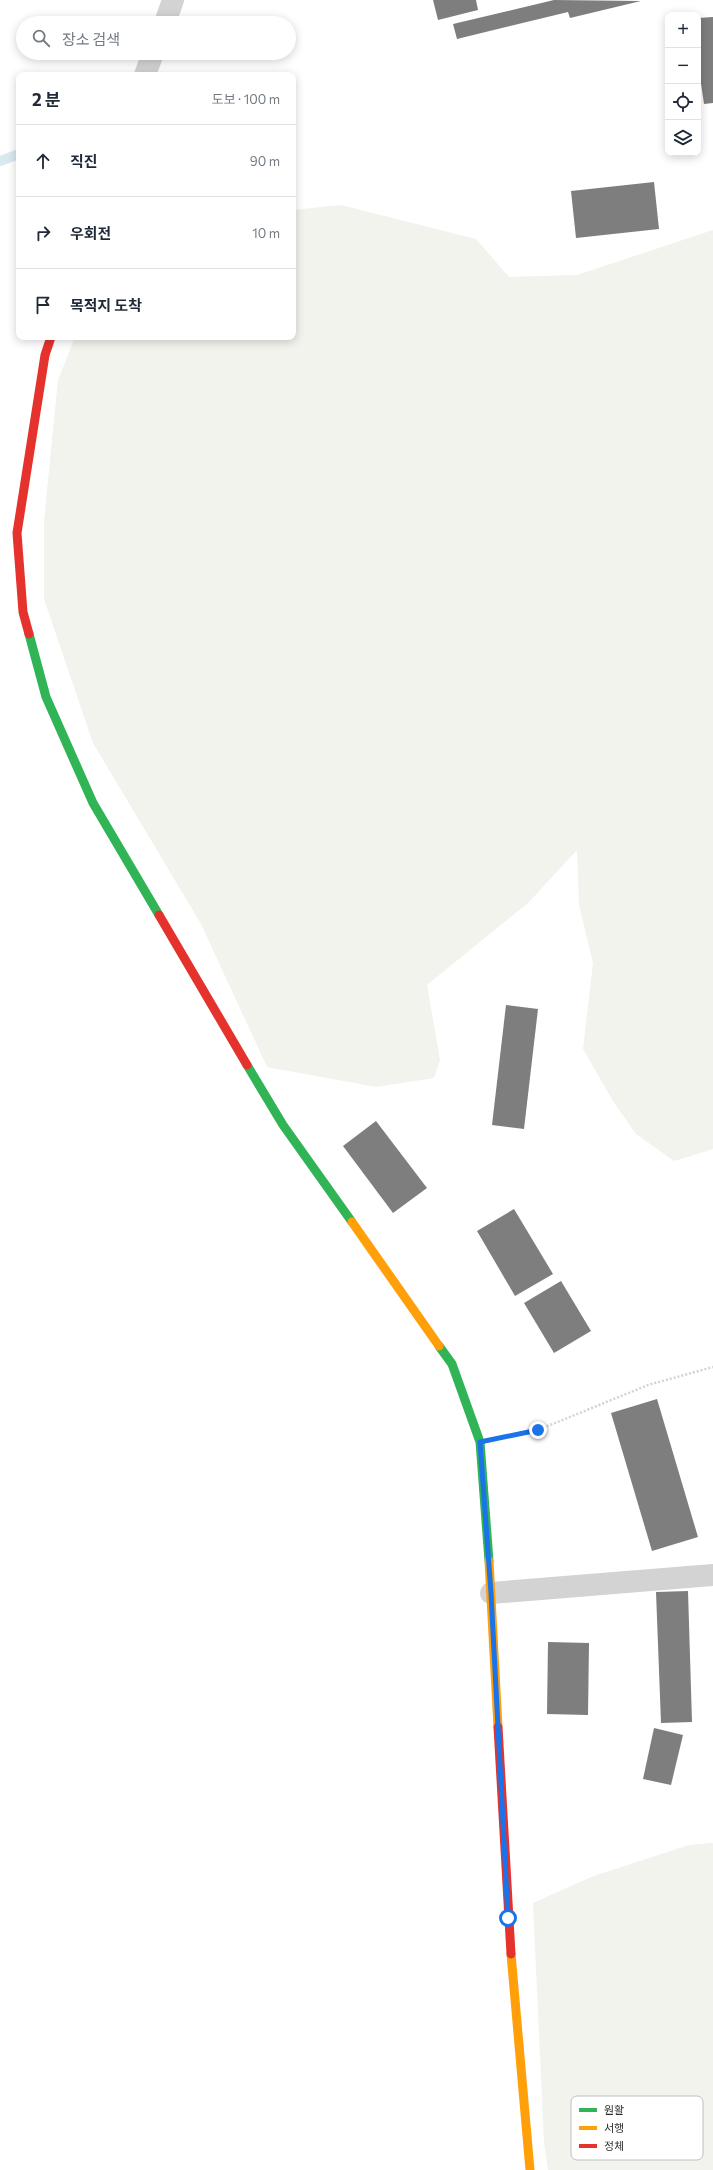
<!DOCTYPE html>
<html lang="ko">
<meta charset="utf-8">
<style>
:root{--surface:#fff;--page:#f2f2f3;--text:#1f2937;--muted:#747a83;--line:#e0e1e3}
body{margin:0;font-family:Commissioner,"Noto Sans KR",sans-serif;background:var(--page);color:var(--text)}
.controls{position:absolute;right:12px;top:12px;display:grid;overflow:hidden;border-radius:8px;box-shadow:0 2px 10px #0003}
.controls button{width:36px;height:36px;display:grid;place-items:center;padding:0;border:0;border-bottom:1px solid var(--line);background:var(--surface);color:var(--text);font:20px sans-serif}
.stop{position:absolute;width:12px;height:12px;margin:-9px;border:3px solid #1a73e8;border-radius:50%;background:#fff}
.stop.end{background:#1a73e8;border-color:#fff;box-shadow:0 1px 4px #0008}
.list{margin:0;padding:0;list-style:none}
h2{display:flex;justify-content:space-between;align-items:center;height:52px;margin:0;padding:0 16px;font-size:17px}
h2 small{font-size:13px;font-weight:400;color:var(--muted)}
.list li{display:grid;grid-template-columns:26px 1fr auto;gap:12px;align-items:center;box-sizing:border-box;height:72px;padding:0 16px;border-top:1px solid var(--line)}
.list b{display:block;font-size:15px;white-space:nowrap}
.list em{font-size:13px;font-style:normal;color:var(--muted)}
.icon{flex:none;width:22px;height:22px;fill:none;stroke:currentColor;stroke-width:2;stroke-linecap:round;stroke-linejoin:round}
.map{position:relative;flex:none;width:713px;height:2170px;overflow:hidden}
.search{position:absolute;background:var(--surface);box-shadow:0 2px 10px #0003;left:16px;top:16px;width:280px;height:44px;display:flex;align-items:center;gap:10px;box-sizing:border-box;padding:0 14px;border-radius:22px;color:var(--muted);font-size:15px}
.panel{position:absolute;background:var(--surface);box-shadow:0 2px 10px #0003;left:16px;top:72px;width:280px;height:268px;border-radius:8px}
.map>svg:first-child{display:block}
.green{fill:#f1f3ec}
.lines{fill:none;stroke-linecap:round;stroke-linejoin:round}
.stream{stroke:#dae9f0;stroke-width:10}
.building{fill:#7e7e7e}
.path{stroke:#d3d3d3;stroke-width:2.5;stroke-dasharray:2 2;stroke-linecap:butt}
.street{stroke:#d3d3d3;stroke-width:22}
.fast{stroke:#30b455;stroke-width:9}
.slow{stroke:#ff9f0a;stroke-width:9}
.jam{stroke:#e5322d;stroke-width:9}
.route{stroke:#1a73e8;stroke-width:5}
.key{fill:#fff;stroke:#c0c0c0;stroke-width:1}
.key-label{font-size:11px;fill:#2e2e2e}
</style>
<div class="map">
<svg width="713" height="2170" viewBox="0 0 713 2170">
<rect width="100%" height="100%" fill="#fff"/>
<g class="green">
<polygon points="341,205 476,239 509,277 577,275 713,230 713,1149 674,1161 636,1134 613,1101 583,1049 593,963 579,905 577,850 528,903 427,985 440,1060 434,1078 376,1087 267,1067 201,924 93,743 44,599 44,521 58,380 75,337 293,337 293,210"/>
<polygon points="713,1843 713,2170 548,2170 544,2142 533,1903 591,1877 689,1845"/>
</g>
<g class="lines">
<polyline class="stream" points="0,161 19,154"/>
</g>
<g class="building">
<polygon points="433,0 476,0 478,10 438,20"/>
<polygon points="554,0 641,1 570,18 568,12 457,39 453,24"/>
<polygon points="713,17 713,103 704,104 698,63 698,18"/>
<polygon points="654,182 659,229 576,238 571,191"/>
<polygon points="506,1005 538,1009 524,1129 492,1125"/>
<polygon points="376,1121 427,1188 393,1213 343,1146"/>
<polygon points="514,1209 553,1274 515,1296 477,1231"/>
<polygon points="561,1281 591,1331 554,1353 524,1303"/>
<polygon points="657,1399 698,1537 652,1551 611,1413"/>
<polygon points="688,1591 692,1722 661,1723 656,1592"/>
<polygon points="548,1642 589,1643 588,1715 547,1714"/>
<polygon points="654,1728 683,1735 671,1785 643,1779"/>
</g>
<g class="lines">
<polyline class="path" points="508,1436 538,1430 648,1385 713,1367"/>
<g class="street">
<polyline points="165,23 173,0"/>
<polyline points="145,75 153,53"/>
<polyline points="491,1593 713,1575"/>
</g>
<g class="fast">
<polyline points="29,634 46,697 93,803 159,915"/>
<polyline points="247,1065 283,1125 352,1222"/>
<polyline points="439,1346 452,1364 480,1442 489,1561"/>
</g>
<g class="slow">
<polyline points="352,1222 439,1346"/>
<polyline points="489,1561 498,1727"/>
<polyline points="511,1954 530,2170"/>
</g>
<g class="jam">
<polyline points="29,634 23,612 17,533 45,355 51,337"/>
<polyline points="159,915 247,1065"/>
<polyline points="498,1727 511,1954"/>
</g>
</g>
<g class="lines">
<polyline class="route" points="508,1918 491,1593 480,1442 538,1430"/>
</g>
<rect x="571" y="2096" width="132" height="64" rx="6" class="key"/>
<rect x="579" y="2108" width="18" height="4" fill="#30b455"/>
<rect x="579" y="2126" width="18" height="4" fill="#ff9f0a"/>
<rect x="579" y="2144" width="18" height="4" fill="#e5322d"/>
<g class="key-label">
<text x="604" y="2114">원활</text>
<text x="604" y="2132">서행</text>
<text x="604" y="2150">정체</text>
</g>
</svg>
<div class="controls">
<button>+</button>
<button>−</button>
<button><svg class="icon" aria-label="locate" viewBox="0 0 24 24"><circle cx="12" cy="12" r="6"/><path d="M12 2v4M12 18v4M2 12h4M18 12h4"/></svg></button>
<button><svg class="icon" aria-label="layers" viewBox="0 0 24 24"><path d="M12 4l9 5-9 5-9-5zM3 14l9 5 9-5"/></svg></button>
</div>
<div class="stop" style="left:508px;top:1918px"></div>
<div class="stop end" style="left:538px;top:1430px"></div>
<div class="search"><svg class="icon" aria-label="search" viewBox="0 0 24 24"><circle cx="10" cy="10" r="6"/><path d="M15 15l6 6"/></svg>장소 검색</div>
<section class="panel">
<h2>2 분<small>도보 · 100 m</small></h2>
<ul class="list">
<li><svg class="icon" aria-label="ahead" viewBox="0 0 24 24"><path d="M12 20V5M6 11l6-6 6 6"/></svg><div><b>직진</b></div><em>90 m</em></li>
<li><svg class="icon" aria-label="right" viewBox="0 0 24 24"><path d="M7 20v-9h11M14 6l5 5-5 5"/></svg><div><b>우회전</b></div><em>10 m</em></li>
<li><svg class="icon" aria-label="arrive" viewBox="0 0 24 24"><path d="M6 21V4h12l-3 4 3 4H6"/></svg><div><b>목적지 도착</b></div></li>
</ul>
</section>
</div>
